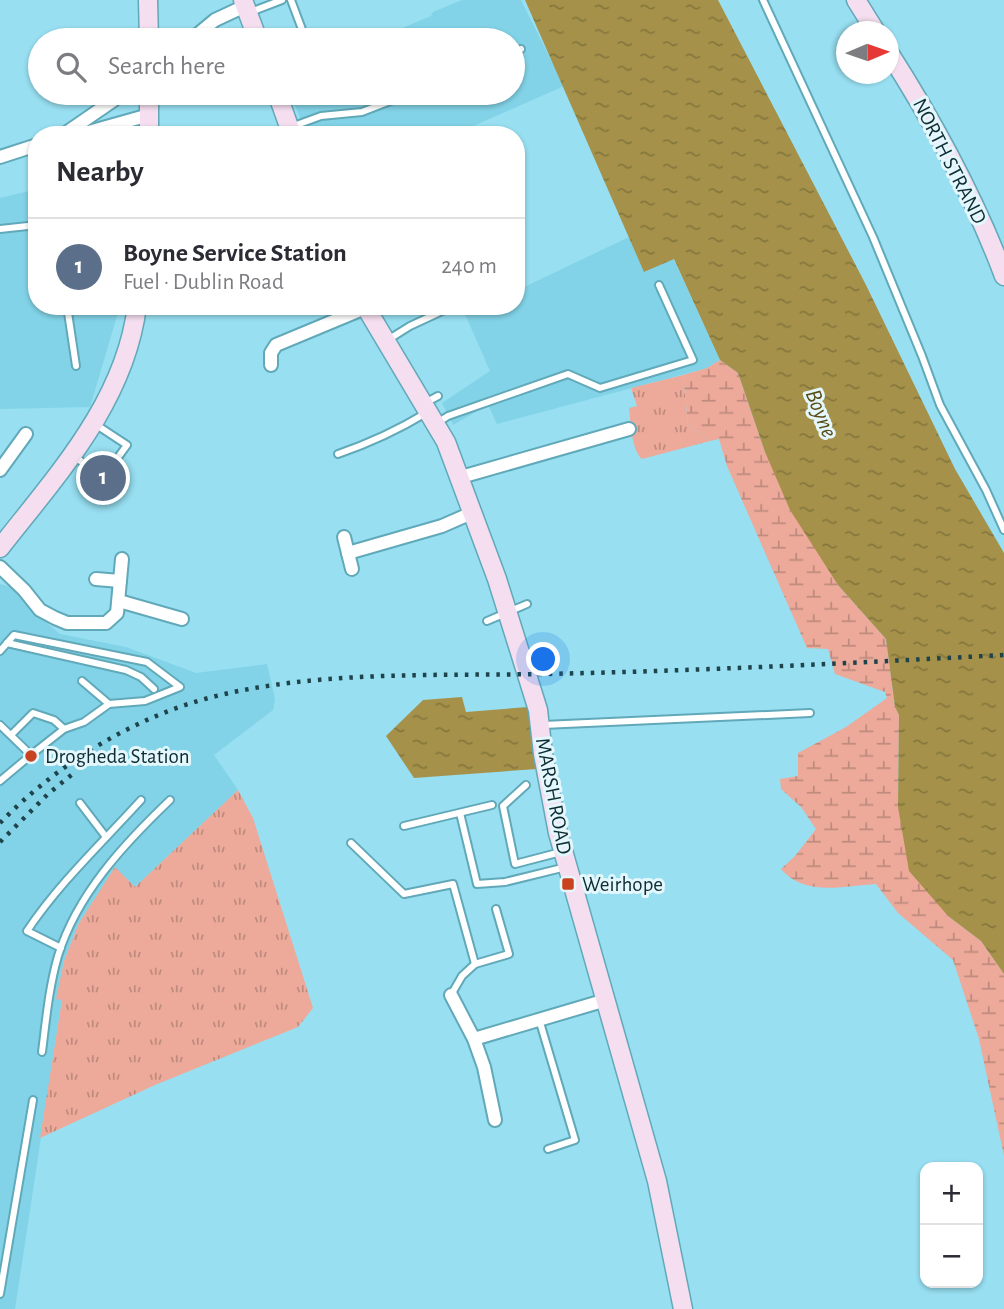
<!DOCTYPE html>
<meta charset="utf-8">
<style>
:root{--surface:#fff;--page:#f2f2f3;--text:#2b2b33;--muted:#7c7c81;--line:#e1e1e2;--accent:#ca4120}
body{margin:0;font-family:"Alegreya Sans",sans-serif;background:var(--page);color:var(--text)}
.controls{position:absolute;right:21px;bottom:21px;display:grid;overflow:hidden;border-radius:14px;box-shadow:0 2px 5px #0004}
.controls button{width:63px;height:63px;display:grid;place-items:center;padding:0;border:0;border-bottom:2px solid var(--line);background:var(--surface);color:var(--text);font:35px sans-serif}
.compass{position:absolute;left:836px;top:21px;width:63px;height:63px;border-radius:50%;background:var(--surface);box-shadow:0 2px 5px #0004;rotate:88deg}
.you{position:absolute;left:544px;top:660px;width:24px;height:24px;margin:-18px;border:5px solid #fff;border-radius:50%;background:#1a73e8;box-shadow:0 0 0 10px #1a73e833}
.badge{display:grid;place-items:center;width:46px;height:46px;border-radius:50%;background:var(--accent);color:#fff;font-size:23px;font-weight:700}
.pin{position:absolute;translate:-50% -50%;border:4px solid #fff;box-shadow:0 2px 7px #0006}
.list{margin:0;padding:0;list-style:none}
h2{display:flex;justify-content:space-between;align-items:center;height:91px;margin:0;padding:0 28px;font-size:30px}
h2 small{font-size:23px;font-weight:400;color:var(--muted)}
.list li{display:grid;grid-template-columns:46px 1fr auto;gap:21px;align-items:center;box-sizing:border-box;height:98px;padding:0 28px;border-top:2px solid var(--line)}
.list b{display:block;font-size:26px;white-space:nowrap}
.list p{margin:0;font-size:23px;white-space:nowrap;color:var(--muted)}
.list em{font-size:23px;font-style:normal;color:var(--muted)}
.icon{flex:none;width:38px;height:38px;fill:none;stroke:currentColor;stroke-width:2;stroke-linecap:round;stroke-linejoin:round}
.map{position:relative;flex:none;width:1004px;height:1309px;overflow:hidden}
.search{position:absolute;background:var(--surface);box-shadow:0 2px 5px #0004;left:28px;top:28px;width:497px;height:77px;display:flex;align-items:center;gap:18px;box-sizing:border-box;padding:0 24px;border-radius:38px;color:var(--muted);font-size:26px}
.panel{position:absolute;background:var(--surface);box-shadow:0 2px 5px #0004;left:28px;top:126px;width:497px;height:189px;border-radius:28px}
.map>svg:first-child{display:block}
.built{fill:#82d3e7}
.grass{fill:url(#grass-tufts)}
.wetland{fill:url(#wetland-marsh)}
.water{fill:url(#water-ripples)}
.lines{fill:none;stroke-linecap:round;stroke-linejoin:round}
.lane-casing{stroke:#61a9b9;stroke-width:10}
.street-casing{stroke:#61a9b9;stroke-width:16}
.secondary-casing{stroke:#61a9b9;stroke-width:21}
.lane{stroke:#fff;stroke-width:6}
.street{stroke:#fff;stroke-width:12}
.secondary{stroke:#f4deef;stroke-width:18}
.rail{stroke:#1f434b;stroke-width:4.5;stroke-dasharray:3.5 7;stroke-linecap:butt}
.poi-dot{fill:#ca4120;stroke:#e3f7fc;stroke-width:2.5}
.labels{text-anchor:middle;stroke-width:6;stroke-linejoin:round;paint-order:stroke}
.street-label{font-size:21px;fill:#0e2d33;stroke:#e3f7fc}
.poi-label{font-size:21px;fill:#0e2d33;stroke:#e3f7fc;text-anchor:start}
.water-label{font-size:23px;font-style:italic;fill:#5a4c14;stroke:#e3f7fc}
</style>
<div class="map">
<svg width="1004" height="1309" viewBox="0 0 1004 1309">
<defs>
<pattern id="grass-tufts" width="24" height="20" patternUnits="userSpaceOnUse" patternTransform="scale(1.75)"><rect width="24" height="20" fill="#edaa9a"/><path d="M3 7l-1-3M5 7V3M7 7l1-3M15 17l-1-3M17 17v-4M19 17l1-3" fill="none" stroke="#be8b7e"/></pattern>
<pattern id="wetland-marsh" width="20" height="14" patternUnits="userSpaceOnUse" patternTransform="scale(1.75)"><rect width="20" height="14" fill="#edaa9a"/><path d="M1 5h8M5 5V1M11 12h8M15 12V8" fill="none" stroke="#be8b7e"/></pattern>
<pattern id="water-ripples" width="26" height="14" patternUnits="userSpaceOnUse" patternTransform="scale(1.75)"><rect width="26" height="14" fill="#a59149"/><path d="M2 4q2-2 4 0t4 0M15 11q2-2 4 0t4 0" fill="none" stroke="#85773d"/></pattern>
</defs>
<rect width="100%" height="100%" fill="#97dff1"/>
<g class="built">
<polygon points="462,0 521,0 564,86 453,135 307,135 290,93 513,93 513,40 374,40 431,16 433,12"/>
<polygon points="37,189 37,306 120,306 90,407 0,409 0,198"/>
<polygon points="629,237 645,272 673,258 720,360 707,368 497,424 488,405 453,425 442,403 490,371 465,314 483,306 516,306 516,291"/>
<polygon points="0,584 11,587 34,612 60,634 126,647 196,673 267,664 275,699 273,710 214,755 238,790 135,887 115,868 79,923 64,961 57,999 62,999 15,1309 0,1309"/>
</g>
<g class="grass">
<path d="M683,375L688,424L710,441L642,459C631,449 631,423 629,408L637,406L631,388Z"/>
<polygon points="238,790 253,818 313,1008 298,1027 155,1085 40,1138 62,1000 56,999 64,961 79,923 115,867 135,887"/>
</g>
<path class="wetland" d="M720,360L738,373L765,452L838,585L886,639L895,707L899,715L898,807L948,916L981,941L1004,974V1156L979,1039L953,960L898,913L876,884C844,886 805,897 781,869L795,856L816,829L801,807L781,789L780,779L798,776V753L846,727L887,698L885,692L835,674L828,649L807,648L727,466L719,439L710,441L688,424L683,375L707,368Z"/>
<g class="water">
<polygon points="525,0 718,0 866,285 955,469 1004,553 1004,974 981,941 948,916 909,871 898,807 899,715 895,707 886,639 838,585 790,510 765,452 738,373 720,360 674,259 644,272"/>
<polygon points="462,697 466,712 528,707 537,769 414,778 386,736 423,700"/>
</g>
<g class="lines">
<defs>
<g id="lane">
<polyline points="291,0 306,40"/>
<polyline points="763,0 873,237 922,356 940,405 986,490 1004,530"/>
<polyline points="248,13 282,0"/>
<polyline points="513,53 521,49"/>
<polyline points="291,127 321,116 362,112 411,93"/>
<polyline points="0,229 37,225"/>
<polyline points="67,306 76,366"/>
<polyline points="386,341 410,326 453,306"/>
<polyline points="425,403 438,396"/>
<polyline points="437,423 448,416 568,374 600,388 693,360 659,285"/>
<path d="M338,454C370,443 398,430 426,413"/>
<polyline points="74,456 103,478 127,445 95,424"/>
<polyline points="487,621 527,604"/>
<polyline points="7,643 126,670 141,677 154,689"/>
<polyline points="0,651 14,635 147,662 180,687 145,701 109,704"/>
<polyline points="0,725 31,755 64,729 54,720 33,713 12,734"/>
<polyline points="543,725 810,713"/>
<polyline points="64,729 84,722 109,704 82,681"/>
<polyline points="0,781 31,755"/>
<polyline points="526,785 503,806 515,864 561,852"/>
<polyline points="80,803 106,837"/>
<polyline points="460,813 477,884 505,882 566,867"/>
<polyline points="404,826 492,805"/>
<polyline points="351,843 404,894 453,884 475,964 462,976 451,995"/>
<path d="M61,948L27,931C60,882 102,843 141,800"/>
<polyline points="475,964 509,954 496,909"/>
<polyline points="539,1019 575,1140 548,1149"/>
<path d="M42,1052C46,1020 49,987 58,956C77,894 124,844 170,800"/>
<polyline points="0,1294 33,1100"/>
</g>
<g id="street">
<polyline points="191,40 215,20 245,6"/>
<polyline points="63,135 124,93"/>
<polyline points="78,135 149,115"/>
<polyline points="0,157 37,145"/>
<polyline points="271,365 271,353 276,345 365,308"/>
<polyline points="0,470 26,434"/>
<polyline points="461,477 629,429"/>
<polyline points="344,537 352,569"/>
<polyline points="348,553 442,526 474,512"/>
<polyline points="0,567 24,590 40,610 55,618 67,623 106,623 117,613 122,559"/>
<polyline points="96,579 120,581"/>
<polyline points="119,601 182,619"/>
<polyline points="451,995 474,1039 484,1067 495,1120"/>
<polyline points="474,1039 606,1000"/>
</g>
<g id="secondary">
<polyline points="148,0 149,40"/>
<polyline points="243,0 258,40"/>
<polyline points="856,0 876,32"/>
<path d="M888,51C934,123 974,196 1004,276"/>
<polyline points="277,93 292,135"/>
<polyline points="149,135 149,93"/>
<polyline points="365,306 446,442 497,579 538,710 543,754 558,833 657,1181 683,1309"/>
<path d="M0,548C57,475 125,402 137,306"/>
</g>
</defs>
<use href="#lane" class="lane-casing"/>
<use href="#street" class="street-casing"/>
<use href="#secondary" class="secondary-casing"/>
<use href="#lane" class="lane"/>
<use href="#street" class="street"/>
<use href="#secondary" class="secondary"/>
<g class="rail">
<path d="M0,823C54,767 126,722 201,700C308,670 433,676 544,674C697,671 851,663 1004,655"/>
<polyline points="0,842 48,794 75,772"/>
</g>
</g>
<g class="poi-dot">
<circle cx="31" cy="756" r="7"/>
<rect x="561" y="877" width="14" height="14" rx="3.5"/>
</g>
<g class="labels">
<g class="street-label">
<text transform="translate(950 161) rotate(63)" y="7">NORTH STRAND</text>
<text transform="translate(554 796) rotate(79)" y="7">MARSH ROAD</text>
</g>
<g class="poi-label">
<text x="45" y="763">Drogheda Station</text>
<text x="582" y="891">Weirhope</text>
</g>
<g class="water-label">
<text transform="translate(822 413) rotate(68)" y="8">Boyne</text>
</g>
</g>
</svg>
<div class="controls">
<button>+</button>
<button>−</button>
</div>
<svg class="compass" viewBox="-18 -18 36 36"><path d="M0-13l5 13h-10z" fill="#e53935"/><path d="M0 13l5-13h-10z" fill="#7c7c81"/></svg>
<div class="you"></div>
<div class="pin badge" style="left:103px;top:478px;background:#5c6f8a">1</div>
<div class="search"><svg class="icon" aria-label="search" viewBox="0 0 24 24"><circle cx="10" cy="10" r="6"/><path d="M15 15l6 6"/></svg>Search here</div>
<section class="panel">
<h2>Nearby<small></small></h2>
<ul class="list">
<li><span class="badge" style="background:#5c6f8a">1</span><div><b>Boyne Service Station</b><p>Fuel · Dublin Road</p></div><em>240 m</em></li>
</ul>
</section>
</div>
